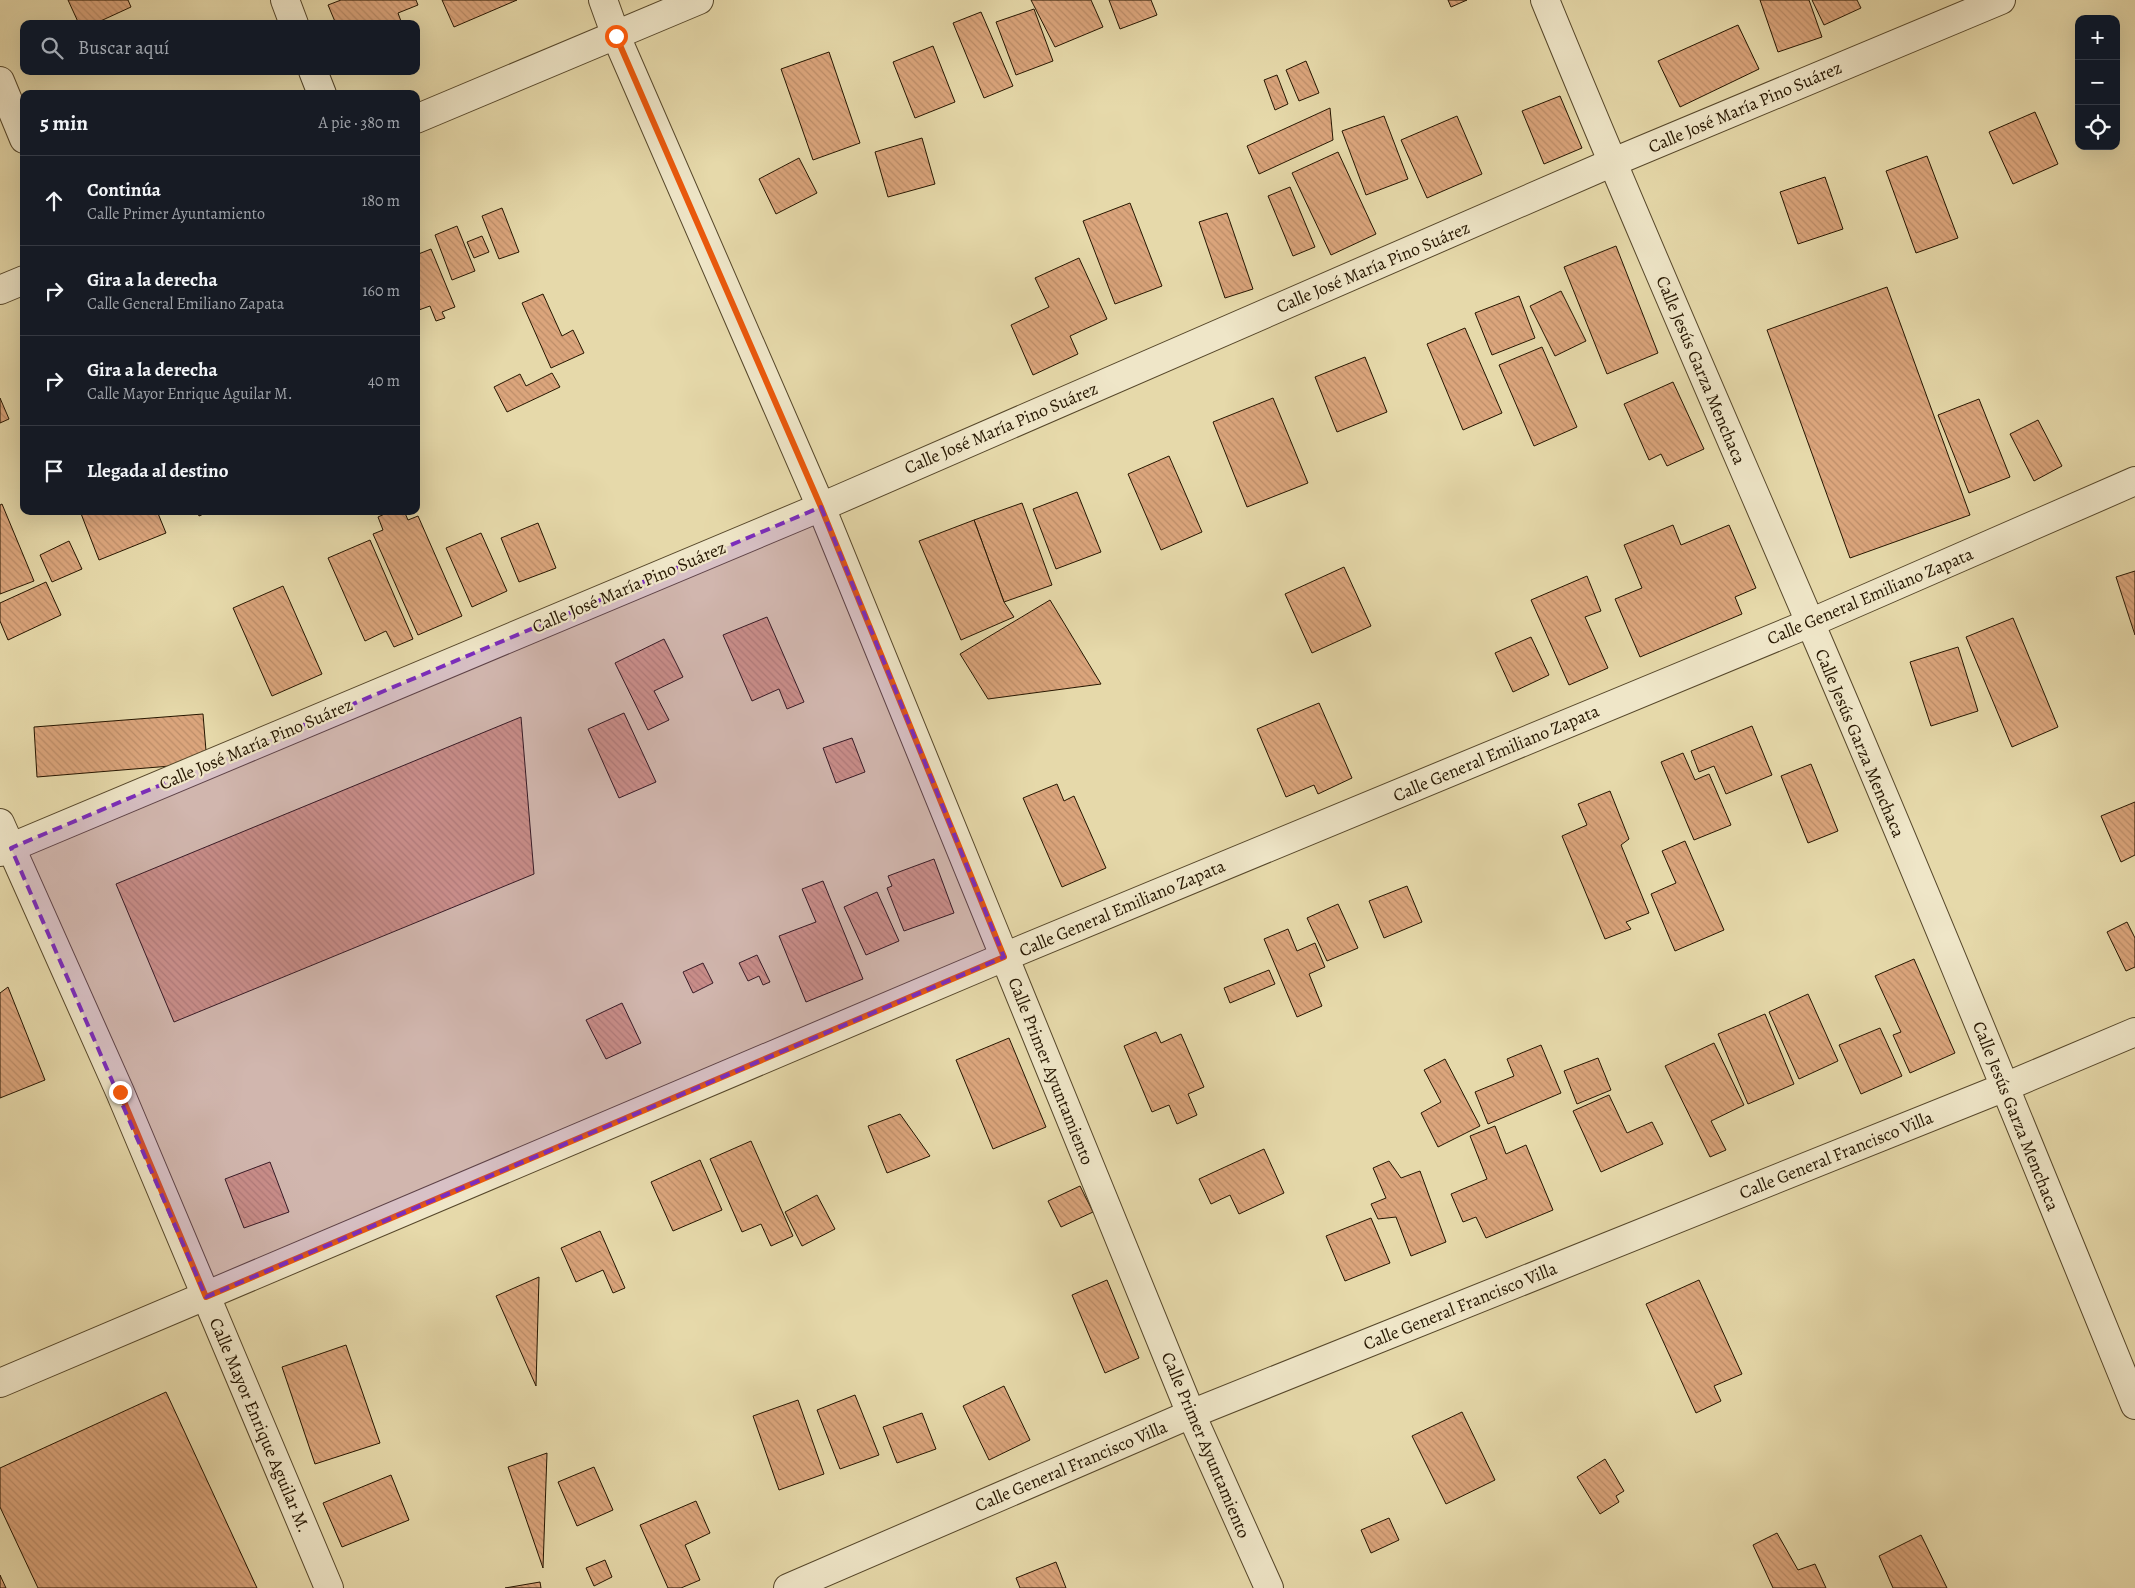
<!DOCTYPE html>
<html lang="es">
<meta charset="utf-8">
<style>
:root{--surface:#171b24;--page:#20242c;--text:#f1f3f6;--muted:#9ea1a6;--line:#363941}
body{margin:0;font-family:Alegreya,serif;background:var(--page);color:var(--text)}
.controls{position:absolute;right:15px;top:15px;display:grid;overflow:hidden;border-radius:10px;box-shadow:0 5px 20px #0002}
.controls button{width:45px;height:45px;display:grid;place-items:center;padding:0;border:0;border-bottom:1px solid var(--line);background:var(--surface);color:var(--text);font:25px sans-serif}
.stop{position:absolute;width:15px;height:15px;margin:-11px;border:4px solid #ea580c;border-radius:50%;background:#fff}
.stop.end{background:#ea580c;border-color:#fff;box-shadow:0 1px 5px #0008}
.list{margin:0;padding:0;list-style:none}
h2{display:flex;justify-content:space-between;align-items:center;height:65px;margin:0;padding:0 20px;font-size:21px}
h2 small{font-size:16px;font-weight:400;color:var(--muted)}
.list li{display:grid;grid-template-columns:32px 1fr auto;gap:15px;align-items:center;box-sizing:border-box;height:90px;padding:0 20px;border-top:1px solid var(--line)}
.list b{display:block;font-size:19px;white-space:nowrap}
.list p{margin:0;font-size:16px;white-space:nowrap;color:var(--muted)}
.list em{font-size:16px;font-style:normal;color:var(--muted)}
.icon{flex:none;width:28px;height:28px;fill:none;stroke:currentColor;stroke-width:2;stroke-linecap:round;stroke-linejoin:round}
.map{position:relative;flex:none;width:2135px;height:1588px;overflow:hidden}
.search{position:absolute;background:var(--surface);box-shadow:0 5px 20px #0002;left:20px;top:20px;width:400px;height:55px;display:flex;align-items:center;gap:12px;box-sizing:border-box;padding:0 18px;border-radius:10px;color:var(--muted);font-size:19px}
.panel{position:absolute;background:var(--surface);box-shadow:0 5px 20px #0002;left:20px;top:90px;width:400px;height:425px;border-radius:10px}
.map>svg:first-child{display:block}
.building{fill:url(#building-back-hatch);stroke:#261600}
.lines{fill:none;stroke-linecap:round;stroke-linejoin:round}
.minor-casing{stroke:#56472a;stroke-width:30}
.tertiary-casing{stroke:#56472a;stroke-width:30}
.minor{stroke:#efe6c8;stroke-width:28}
.tertiary{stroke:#efe6c8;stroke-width:28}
.route{stroke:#ea580c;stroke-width:6}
.marked{fill:#7b2cbf;fill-opacity:0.2;stroke:#7b2cbf;stroke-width:4;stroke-dasharray:10 6;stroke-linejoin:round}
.labels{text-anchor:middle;stroke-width:4.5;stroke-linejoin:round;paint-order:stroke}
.street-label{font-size:18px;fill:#261600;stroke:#efe6c8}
</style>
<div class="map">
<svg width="2135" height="1588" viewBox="0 0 2135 1588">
<defs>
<pattern id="building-back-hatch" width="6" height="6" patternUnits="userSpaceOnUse" patternTransform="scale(1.25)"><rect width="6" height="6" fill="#dba57c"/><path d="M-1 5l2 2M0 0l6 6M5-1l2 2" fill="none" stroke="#bc8d69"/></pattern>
</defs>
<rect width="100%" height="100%" fill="#e6d9aa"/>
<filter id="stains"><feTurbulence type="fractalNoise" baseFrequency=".004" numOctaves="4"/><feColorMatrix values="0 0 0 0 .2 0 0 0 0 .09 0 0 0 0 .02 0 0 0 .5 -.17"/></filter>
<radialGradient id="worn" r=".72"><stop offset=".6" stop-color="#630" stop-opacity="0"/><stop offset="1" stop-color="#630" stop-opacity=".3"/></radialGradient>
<g class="building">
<polygon points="68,0 128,0 131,7 94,24 79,24"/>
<polygon points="341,0 416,0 418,5 398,13 402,24 336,24 328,5"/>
<polygon points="442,0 517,0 454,27"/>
<polygon points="1031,0 1091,0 1103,27 1055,47"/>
<polygon points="1109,0 1151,0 1157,15 1120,29"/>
<polygon points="1448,0 1467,0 1451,7"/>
<polygon points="1760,0 1809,0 1822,37 1778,52"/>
<polygon points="1812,0 1857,0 1861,8 1824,25"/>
<polygon points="1034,9 1053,61 1016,75 996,22"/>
<polygon points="981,12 1013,86 984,98 953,23"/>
<polygon points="1738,25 1759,69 1680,107 1658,61"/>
<polygon points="933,46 955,102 915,118 893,62"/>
<polygon points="829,52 860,143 813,160 781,69"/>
<polygon points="1306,61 1319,93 1299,101 1286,70"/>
<polygon points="1277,75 1288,104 1275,110 1264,80"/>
<polygon points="1560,96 1582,148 1544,164 1522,111"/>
<polygon points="1330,108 1333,140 1259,174 1247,146"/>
<polygon points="2035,112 2058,164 2013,184 1989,132"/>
<polygon points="1384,116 1408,179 1366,195 1342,131"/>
<polygon points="1457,116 1482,174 1427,198 1401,140"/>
<polygon points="922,138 935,184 888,197 875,152"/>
<polygon points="1338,152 1376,234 1331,255 1292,173"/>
<polygon points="1927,156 1958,238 1916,253 1886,171"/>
<polygon points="799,158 817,193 776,214 759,179"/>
<polygon points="1825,177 1843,229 1798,244 1780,192"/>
<polygon points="1290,187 1315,247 1293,256 1268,196"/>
<polygon points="1130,203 1162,286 1115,304 1083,221"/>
<polygon points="502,208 519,252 499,259 482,216"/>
<polygon points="1227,213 1253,289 1225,298 1199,222"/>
<polygon points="457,226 475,271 452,280 435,235"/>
<polygon points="482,236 489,252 474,258 467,242"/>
<polygon points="1616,246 1658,353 1607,374 1564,267"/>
<polygon points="431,249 455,307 442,312 445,318 436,321 430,306 416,311 416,255"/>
<polygon points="1079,258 1107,319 1070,336 1078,354 1033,375 1011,325 1049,307 1035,278"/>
<polygon points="1887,287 1970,515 1850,558 1767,330"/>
<polygon points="1561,291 1586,341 1555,356 1530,306"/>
<polygon points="543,294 562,336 573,330 584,353 551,368 522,303"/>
<polygon points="1519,296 1535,338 1492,355 1475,313"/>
<polygon points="1465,328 1502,413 1463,430 1427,344"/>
<polygon points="1542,347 1577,427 1534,446 1499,365"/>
<polygon points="1365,357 1387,412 1337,432 1315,377"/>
<polygon points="552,373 560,387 507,412 494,387 520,374 526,386"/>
<polygon points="1673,382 1704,449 1667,466 1661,454 1649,460 1624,404"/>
<polygon points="0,398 9,419 0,423"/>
<polygon points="1273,398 1308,483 1247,507 1213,422"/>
<polygon points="1979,399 2010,477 1969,493 1938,415"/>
<polygon points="2038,420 2062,466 2034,481 2010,434"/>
<polygon points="1169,456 1202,532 1161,550 1128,474"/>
<polygon points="1077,492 1101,552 1056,569 1033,509"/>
<polygon points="1022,503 1052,585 1004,602 974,520"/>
<polygon points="2,504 34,581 0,594 0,505"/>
<polygon points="80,511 157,511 166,533 99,560"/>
<polygon points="197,511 210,511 199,516"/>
<polygon points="391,511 404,511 408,520 418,516 462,616 418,635 373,534 383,530 378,517"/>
<polygon points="974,520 1004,602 1014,617 961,640 919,541"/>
<polygon points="538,523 556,568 519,582 501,538"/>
<polygon points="1673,525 1681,545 1729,525 1756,588 1735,597 1742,614 1640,657 1615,599 1642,588 1624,545"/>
<polygon points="481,533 507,591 472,607 446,548"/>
<polygon points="370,540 413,639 394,647 386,631 365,641 328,558"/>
<polygon points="69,541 82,569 52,582 40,555"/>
<polygon points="1344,567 1371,626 1312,653 1285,594"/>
<polygon points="2135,571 2135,635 2116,577"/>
<polygon points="1587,576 1601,611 1585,617 1608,668 1569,685 1531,600"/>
<polygon points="46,582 61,615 8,640 0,621 0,603"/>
<polygon points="283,586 322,674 272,696 233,608"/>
<polygon points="1050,600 1101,684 988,699 960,654"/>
<polygon points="767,617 804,702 787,709 779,689 752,701 723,635"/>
<polygon points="2013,618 2058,727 2012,747 1966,637"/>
<polygon points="1531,637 1549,675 1513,692 1495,653"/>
<polygon points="664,639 683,677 654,691 669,720 648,730 615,663"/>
<polygon points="1958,647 1978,711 1931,726 1910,662"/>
<polygon points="1319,703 1352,778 1318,794 1314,785 1286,797 1257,729"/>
<polygon points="624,713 656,782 619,798 588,729"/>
<polygon points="203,714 207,763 37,777 34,727"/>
<polygon points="521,717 534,874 174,1022 116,884"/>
<polygon points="1752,726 1772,775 1726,794 1714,766 1699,772 1691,751"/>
<polygon points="852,738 865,772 836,783 823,748"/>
<polygon points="1683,753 1695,780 1709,774 1731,825 1694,840 1661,762"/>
<polygon points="1811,764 1838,831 1808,843 1781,776"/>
<polygon points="1057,784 1064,801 1074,796 1106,868 1062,887 1023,798"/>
<polygon points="1610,791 1629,839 1621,845 1649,913 1626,922 1631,929 1605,939 1562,836 1587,825 1578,804"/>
<polygon points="2135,802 2135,855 2121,862 2101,816"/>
<polygon points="1685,841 1724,930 1675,951 1651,894 1676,883 1662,851"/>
<polygon points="934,859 954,913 904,931 887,888 892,886 888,876"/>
<polygon points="823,881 863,979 806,1002 779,936 816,922 802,889"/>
<polygon points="1407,886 1422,922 1384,938 1369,901"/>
<polygon points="877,892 899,941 866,955 844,907"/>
<polygon points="1338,904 1358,948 1327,961 1307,918"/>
<polygon points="2127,922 2135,938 2135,967 2126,971 2107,932"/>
<polygon points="1288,929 1297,951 1315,943 1325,967 1309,974 1322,1006 1297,1017 1264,939"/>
<polygon points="757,955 770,982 763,985 759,976 748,981 739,963"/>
<polygon points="1914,959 1955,1053 1910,1073 1893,1035 1901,1032 1875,976"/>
<polygon points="703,963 713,983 693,993 683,972"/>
<polygon points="1269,970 1275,984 1230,1003 1224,988"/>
<polygon points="8,987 45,1080 0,1098 0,993"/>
<polygon points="1808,994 1838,1061 1799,1079 1769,1012"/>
<polygon points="622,1003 641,1043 606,1059 586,1020"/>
<polygon points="1765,1014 1794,1084 1748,1104 1718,1034"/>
<polygon points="1880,1028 1902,1076 1861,1094 1839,1045"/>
<polygon points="1156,1032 1161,1043 1181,1034 1204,1087 1188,1094 1197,1115 1177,1124 1169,1105 1152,1112 1124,1046"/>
<polygon points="1009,1038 1046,1127 993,1149 956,1060"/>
<polygon points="1714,1043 1744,1105 1711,1121 1726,1150 1710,1157 1665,1066"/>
<polygon points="1541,1045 1561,1093 1488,1124 1475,1092 1514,1076 1507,1059"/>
<polygon points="1598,1058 1611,1090 1577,1104 1564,1071"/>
<polygon points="1445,1059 1480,1126 1438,1147 1421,1113 1441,1102 1424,1070"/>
<polygon points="1609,1095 1627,1133 1652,1122 1663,1144 1601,1172 1573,1111"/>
<polygon points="900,1114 930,1156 887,1173 868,1126"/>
<polygon points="1495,1126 1506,1154 1526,1145 1553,1210 1486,1238 1476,1217 1463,1222 1451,1194 1487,1179 1470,1136"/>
<polygon points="751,1141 793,1236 771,1246 761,1224 742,1232 710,1159"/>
<polygon points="1264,1149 1284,1193 1239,1214 1230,1195 1211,1204 1199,1179"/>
<polygon points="700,1160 722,1210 673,1231 651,1182"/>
<polygon points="1389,1161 1401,1178 1420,1171 1446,1242 1411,1256 1396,1217 1378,1219 1371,1204 1386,1198 1373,1168"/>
<polygon points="270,1162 289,1212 244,1228 225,1179"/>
<polygon points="1080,1186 1093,1212 1061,1227 1048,1201"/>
<polygon points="817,1195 835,1229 802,1246 785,1212"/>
<polygon points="1371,1218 1390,1263 1345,1281 1326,1236"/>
<polygon points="600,1231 625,1288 613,1293 603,1270 576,1282 561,1248"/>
<polygon points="539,1277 536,1386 496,1296"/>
<polygon points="1107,1280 1139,1358 1105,1373 1072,1295"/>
<polygon points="1699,1280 1742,1374 1714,1386 1721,1401 1696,1413 1646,1304"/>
<polygon points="346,1345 380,1443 315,1464 282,1367"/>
<polygon points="1004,1386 1030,1440 989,1460 963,1406"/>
<polygon points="166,1392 257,1588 38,1588 0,1507 0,1468"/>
<polygon points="855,1395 879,1455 840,1469 817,1410"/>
<polygon points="798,1400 824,1474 779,1490 753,1416"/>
<polygon points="1462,1412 1495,1480 1446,1504 1412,1436"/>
<polygon points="922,1413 936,1449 897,1463 883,1427"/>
<polygon points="547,1453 543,1568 508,1467"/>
<polygon points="1605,1459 1624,1491 1616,1496 1619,1502 1600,1514 1577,1477"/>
<polygon points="594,1467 613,1510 577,1526 558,1482"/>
<polygon points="391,1475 409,1520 342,1547 323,1503"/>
<polygon points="696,1501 710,1533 685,1545 700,1580 681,1588 668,1588 640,1525"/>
<polygon points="1389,1518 1399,1540 1371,1553 1361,1530"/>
<polygon points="1777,1533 1798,1570 1815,1564 1826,1588 1773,1588 1753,1545"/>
<polygon points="1921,1535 1947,1588 1893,1588 1879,1556"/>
<polygon points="605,1560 612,1577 594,1586 586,1568"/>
<polygon points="1056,1562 1066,1588 1020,1588 1016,1578"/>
<polygon points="0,1575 6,1588 0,1588"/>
<polygon points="540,1582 541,1588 505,1588"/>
</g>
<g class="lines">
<defs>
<g id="minor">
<polyline points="285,0 294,24"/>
<polyline points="603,0 616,36 821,507 1191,1414 1269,1588"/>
<path d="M1545,0C1630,208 1720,413 1809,620C1921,880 2028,1143 2135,1405"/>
<polyline points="313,71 322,94"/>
<polyline points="0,81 24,139"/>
<polyline points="0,823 120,1092 329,1588"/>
<polyline points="0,852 821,507 1611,163 2001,0"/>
<polyline points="0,1383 1004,957 1810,623 2135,481"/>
<polyline points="788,1588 1191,1414 2005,1087 2135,1032"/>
</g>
<g id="tertiary">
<polyline points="416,119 699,0"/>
<polyline points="0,290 24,280"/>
</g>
</defs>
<use href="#minor" class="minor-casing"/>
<use href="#tertiary" class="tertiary-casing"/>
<use href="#minor" class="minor"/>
<use href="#tertiary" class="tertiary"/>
</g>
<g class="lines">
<polyline class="route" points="120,1092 206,1297 1004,957 821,507 616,36"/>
</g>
<path class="marked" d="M821,507L1004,957L206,1297L11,848Z"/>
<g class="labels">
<g class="street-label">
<text transform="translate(1745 107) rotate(-23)" y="6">Calle José María Pino Suárez</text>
<text transform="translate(1373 267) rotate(-23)" y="6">Calle José María Pino Suárez</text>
<text transform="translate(1701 370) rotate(67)" y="6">Calle Jesús Garza Menchaca</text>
<text transform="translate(1001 428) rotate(-23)" y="6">Calle José María Pino Suárez</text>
<text transform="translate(629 587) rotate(-23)" y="6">Calle José María Pino Suárez</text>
<text transform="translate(1870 596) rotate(-23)" y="6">Calle General Emiliano Zapata</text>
<text transform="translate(1860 743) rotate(67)" y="6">Calle Jesús Garza Menchaca</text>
<text transform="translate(256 744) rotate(-23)" y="6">Calle José María Pino Suárez</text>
<text transform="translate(1496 753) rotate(-23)" y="6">Calle General Emiliano Zapata</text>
<text transform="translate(1122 908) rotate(-23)" y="6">Calle General Emiliano Zapata</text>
<text transform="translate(1051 1071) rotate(68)" y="6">Calle Primer Ayuntamiento</text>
<text transform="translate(2016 1116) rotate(68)" y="6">Calle Jesús Garza Menchaca</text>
<text transform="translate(1836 1155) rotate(-22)" y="6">Calle General Francisco Villa</text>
<text transform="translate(1460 1306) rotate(-22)" y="6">Calle General Francisco Villa</text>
<text transform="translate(260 1425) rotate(67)" y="6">Calle Mayor Enrique Aguilar M.</text>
<text transform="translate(1206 1445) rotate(67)" y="6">Calle Primer Ayuntamiento</text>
<text transform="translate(1071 1466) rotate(-23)" y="6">Calle General Francisco Villa</text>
</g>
</g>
<rect width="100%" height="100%" filter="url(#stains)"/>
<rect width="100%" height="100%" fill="url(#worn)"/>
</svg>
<div class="controls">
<button>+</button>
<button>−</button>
<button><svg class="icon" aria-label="locate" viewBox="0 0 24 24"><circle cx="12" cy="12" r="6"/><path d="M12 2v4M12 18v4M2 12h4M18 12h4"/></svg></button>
</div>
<div class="stop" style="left:616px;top:36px"></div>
<div class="stop end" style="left:120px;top:1092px"></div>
<div class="search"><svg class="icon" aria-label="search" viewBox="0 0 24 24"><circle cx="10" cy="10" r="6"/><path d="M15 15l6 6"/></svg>Buscar aquí</div>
<section class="panel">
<h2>5 min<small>A pie · 380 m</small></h2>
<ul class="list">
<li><svg class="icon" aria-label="ahead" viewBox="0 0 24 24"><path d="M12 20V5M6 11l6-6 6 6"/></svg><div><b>Continúa</b><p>Calle Primer Ayuntamiento</p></div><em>180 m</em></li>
<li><svg class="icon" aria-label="right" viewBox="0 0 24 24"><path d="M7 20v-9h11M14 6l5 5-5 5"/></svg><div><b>Gira a la derecha</b><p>Calle General Emiliano Zapata</p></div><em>160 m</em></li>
<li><svg class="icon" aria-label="right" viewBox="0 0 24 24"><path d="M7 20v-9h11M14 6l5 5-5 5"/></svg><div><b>Gira a la derecha</b><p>Calle Mayor Enrique Aguilar M.</p></div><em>40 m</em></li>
<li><svg class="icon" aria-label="arrive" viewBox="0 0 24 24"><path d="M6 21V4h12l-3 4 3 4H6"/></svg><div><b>Llegada al destino</b></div></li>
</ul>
</section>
</div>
